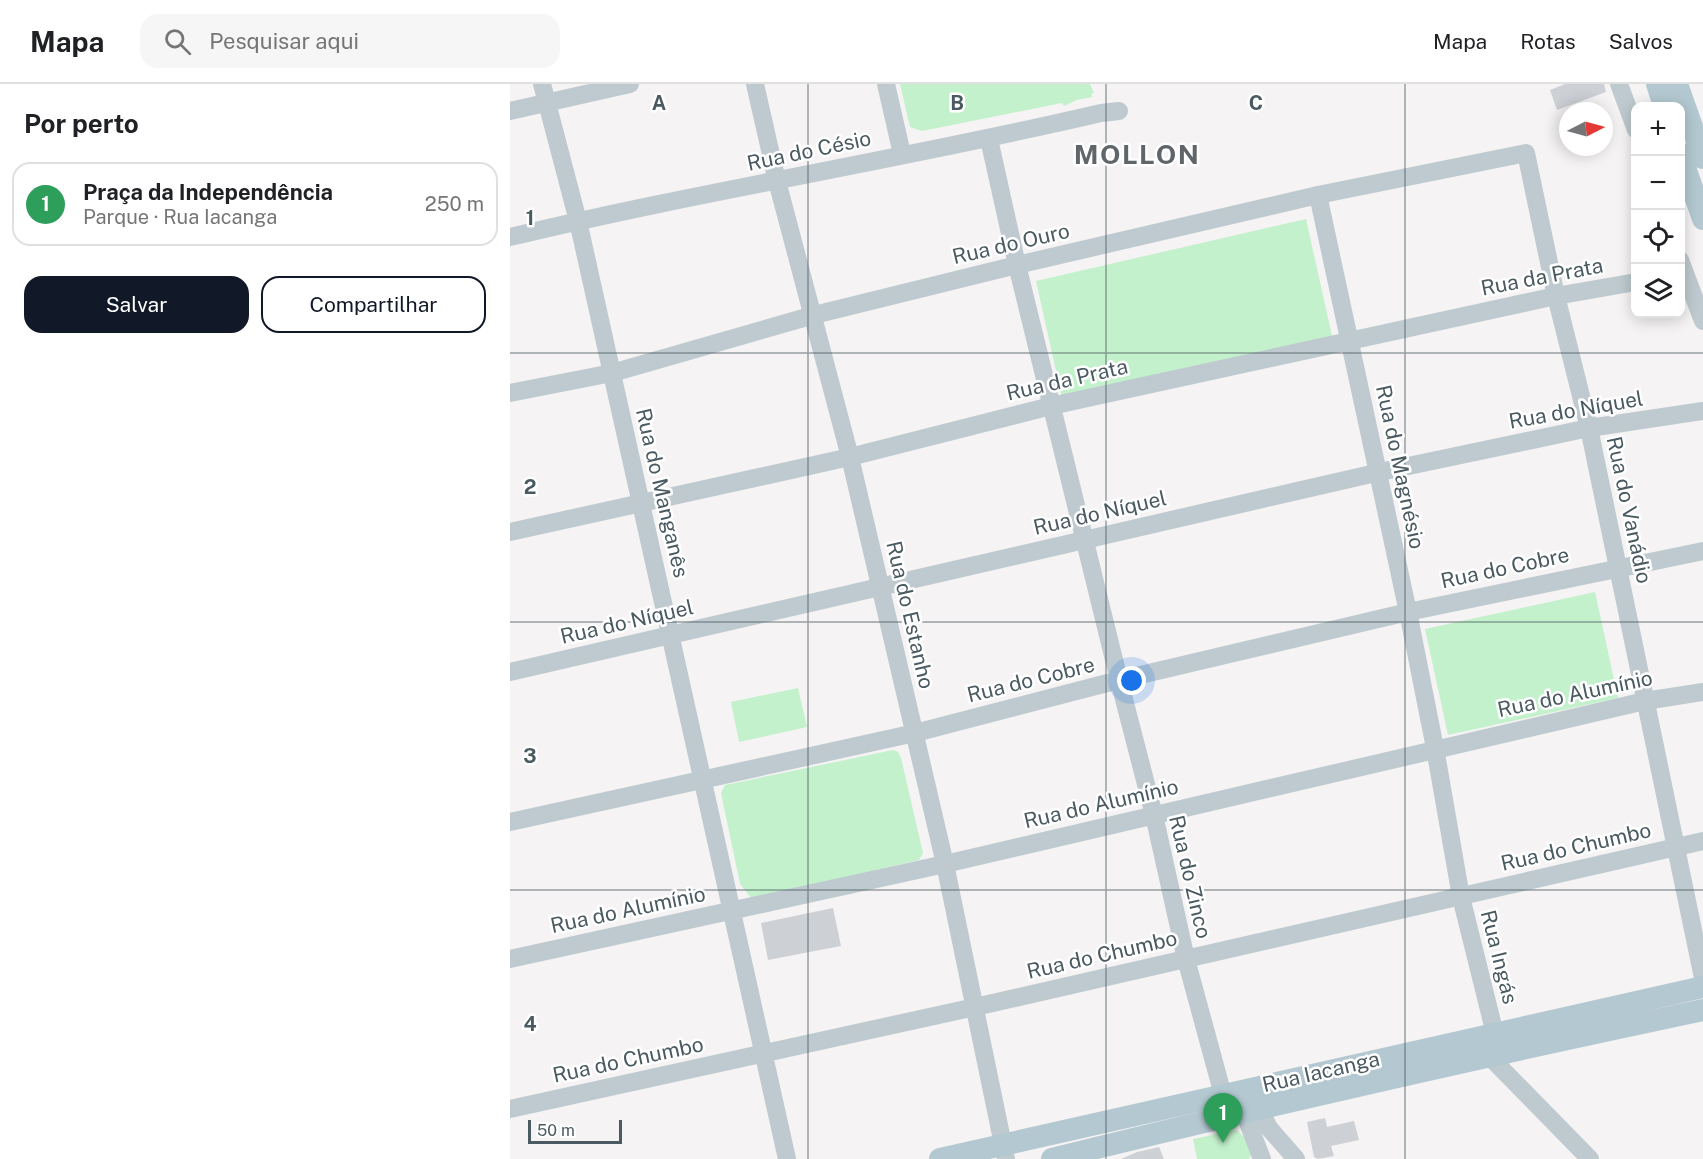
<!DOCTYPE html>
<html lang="pt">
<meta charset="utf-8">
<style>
:root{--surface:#fff;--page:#f6f6f6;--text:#202124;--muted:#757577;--line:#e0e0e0;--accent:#111827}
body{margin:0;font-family:"Public Sans",sans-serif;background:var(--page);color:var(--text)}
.controls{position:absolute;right:18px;top:18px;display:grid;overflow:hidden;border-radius:12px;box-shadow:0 3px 15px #0003}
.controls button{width:54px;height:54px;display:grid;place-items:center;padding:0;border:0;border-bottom:2px solid var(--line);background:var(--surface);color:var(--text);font:30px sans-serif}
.compass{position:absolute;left:1049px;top:18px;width:54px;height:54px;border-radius:50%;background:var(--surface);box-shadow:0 3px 15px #0003;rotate:84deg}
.scale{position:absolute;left:18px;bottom:15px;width:94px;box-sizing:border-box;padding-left:6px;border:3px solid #4a5a61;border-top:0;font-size:16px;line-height:21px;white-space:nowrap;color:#4a5a61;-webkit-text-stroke:4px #fff;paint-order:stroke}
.you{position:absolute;left:622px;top:597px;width:21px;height:21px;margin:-15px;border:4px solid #fff;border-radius:50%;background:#1a73e8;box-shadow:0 0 0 9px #1a73e833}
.badge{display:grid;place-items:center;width:39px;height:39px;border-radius:50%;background:var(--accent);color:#fff;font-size:20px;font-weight:700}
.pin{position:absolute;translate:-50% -50px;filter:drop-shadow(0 2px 3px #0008)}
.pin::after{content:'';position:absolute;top:32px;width:21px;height:18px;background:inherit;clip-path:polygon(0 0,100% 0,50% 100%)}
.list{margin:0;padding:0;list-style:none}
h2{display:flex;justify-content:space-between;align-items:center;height:78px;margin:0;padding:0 24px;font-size:26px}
h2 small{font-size:20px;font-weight:400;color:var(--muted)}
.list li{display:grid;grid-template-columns:39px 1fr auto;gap:18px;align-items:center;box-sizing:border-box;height:84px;margin:0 12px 12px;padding:0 12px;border:2px solid var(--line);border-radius:18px}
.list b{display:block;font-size:22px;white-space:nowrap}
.list p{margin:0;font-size:20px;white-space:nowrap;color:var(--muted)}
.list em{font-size:20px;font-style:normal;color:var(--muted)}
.actions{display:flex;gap:12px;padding:18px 24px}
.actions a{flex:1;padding:14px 0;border:2px solid var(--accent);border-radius:18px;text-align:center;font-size:21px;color:var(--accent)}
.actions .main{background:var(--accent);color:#fff}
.icon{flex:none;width:33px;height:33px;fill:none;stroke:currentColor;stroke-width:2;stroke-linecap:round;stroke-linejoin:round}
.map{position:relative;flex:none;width:1193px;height:1075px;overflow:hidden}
header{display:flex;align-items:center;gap:36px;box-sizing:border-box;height:84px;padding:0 30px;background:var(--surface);border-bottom:2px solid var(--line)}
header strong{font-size:28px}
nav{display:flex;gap:33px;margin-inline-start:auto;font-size:21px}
.search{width:420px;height:54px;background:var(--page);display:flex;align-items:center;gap:15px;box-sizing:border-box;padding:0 21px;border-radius:18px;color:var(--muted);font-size:22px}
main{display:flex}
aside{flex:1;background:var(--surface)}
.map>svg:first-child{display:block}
.green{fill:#c3f1cc}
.building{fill:#cdd1d5}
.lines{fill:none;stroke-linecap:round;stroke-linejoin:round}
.minor{stroke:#becacf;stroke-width:18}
.major{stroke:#b3c8d1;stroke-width:22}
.grid{fill:none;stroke:#4a5a61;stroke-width:1.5;stroke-opacity:0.55}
.labels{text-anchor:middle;stroke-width:5;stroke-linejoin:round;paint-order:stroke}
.street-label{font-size:21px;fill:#4a5a61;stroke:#fff}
.district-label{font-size:27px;font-weight:bold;letter-spacing:1.5px;fill:#5f6568;stroke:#fff}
.grid-label{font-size:20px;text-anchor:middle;font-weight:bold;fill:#4a5a61;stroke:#fff;stroke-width:5;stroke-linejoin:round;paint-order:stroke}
</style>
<header>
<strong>Mapa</strong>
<div class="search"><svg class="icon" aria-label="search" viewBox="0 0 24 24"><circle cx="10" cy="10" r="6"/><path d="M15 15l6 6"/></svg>Pesquisar aqui</div>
<nav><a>Mapa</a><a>Rotas</a><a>Salvos</a></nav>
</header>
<main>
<aside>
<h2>Por perto<small></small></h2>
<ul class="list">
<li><span class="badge" style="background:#2e9e5b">1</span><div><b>Praça da Independência</b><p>Parque · Rua Iacanga</p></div><em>250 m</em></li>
</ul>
<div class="actions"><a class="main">Salvar</a><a>Compartilhar</a></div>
</aside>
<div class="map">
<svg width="1193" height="1075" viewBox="0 0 1193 1075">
<rect width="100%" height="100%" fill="#f5f3f3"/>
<g class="green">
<polygon points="390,0 580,0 584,9 581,10 582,13 567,16 554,22 552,19 412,47 400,43"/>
<polygon points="796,135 822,252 552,314 526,197"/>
<polygon points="1085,508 1108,614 938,651 915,545"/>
<polygon points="288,604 297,643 229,658 221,618"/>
<polygon points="383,666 388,668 391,674 413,769 409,776 242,815 230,800 211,709 215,701"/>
<polygon points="727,1046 745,1064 739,1075 687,1075 683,1055"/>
</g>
<g class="building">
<polygon points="1055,0 1094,0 1096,8 1047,26 1040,6"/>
<polygon points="323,824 331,862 258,876 251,839"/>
<polygon points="815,1034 817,1043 844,1037 849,1056 821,1062 824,1072 808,1075 804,1073 797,1038"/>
<polygon points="649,1063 654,1075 611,1075 627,1068"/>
</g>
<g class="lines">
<g class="minor">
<polyline points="32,0 68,137 277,1075"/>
<polyline points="245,0 267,97 340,373 435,780 496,1075"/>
<polyline points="376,0 392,70"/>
<polyline points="1109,0 1126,46"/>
<polyline points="0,27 120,0"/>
<polyline points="479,55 507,181 609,596 644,731 676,875 713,1011"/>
<polyline points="808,111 898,528 925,664 951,813 985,950"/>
<path d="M0,153C196,106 395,75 591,29L609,27"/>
<polyline points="1170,176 1193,237"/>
<polyline points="0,309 102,289 304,231 507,181 808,111 1016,69 1046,212 1079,344 1193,894"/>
<polyline points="0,448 340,373 541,322 1046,212 1126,198"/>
<polyline points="0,588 870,388 1079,344 1193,327"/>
<polyline points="0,738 405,649 609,596 898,528 1193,467"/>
<polyline points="0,875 435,780 1135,617 1193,608"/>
<polyline points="979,972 1080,1075"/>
<polyline points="743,1013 759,1044 786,1075"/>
<polyline points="730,1018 752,1075"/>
<polyline points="0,1025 465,923 1193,757"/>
</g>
<g class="major">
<polyline points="1147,0 1154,22"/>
<polyline points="1167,0 1193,74"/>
<polyline points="1170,69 1193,135"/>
<polyline points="430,1075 1193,903"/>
<path d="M542,1075C759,1021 975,972 1193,926"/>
</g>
</g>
<path class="grid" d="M298,0V1075M596,0V1075M895,0V1075M0,269H1193M0,538H1193M0,806H1193"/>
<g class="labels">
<g class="street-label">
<text transform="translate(299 67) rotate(-12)" y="7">Rua do Césio</text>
<text transform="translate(501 160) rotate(-13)" y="7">Rua do Ouro</text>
<text transform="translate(1032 193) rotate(-11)" y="7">Rua da Prata</text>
<text transform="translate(557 296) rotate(-13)" y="7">Rua da Prata</text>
<text transform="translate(1066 326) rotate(-10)" y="7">Rua do Níquel</text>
<text transform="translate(890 383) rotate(78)" y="7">Rua do Magnésio</text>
<text transform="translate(152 409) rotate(77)" y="7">Rua do Manganês</text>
<text transform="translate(1119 426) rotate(78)" y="7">Rua do Vanádio</text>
<text transform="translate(590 429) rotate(-13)" y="7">Rua do Níquel</text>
<text transform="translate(995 484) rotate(-12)" y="7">Rua do Cobre</text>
<text transform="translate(400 531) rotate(77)" y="7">Rua do Estanho</text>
<text transform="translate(117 538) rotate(-13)" y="7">Rua do Níquel</text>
<text transform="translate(521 596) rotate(-14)" y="7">Rua do Cobre</text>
<text transform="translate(1065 610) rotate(-12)" y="7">Rua do Alumínio</text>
<text transform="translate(591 720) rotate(-13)" y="7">Rua do Alumínio</text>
<text transform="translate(1066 763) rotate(-13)" y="7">Rua do Chumbo</text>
<text transform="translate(680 793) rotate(77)" y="7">Rua do Zinco</text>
<text transform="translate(118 826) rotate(-12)" y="7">Rua do Alumínio</text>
<text transform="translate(592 871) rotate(-13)" y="7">Rua do Chumbo</text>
<text transform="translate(989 873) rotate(76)" y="7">Rua Ingás</text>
<text transform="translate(118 976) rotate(-12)" y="7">Rua do Chumbo</text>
<text transform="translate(811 988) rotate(-13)" y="7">Rua Iacanga</text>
</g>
<g class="district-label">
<text x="627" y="80">MOLLON</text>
</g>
</g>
<g class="grid-label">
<text x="149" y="26">A</text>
<text x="447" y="26">B</text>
<text x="746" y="26">C</text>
<text x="20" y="141">1</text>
<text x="20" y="410">2</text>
<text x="20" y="679">3</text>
<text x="20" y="947">4</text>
</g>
</svg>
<div class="controls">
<button>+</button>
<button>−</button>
<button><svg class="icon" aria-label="locate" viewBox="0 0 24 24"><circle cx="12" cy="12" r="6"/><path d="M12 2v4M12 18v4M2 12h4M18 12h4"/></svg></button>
<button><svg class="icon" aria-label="layers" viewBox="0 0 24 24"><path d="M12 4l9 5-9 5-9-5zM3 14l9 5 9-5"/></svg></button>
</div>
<svg class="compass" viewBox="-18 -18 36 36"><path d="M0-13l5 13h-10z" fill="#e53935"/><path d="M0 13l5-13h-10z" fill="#757577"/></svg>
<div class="scale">50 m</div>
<div class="you"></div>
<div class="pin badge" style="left:713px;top:1059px;background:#2e9e5b">1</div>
</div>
</main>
